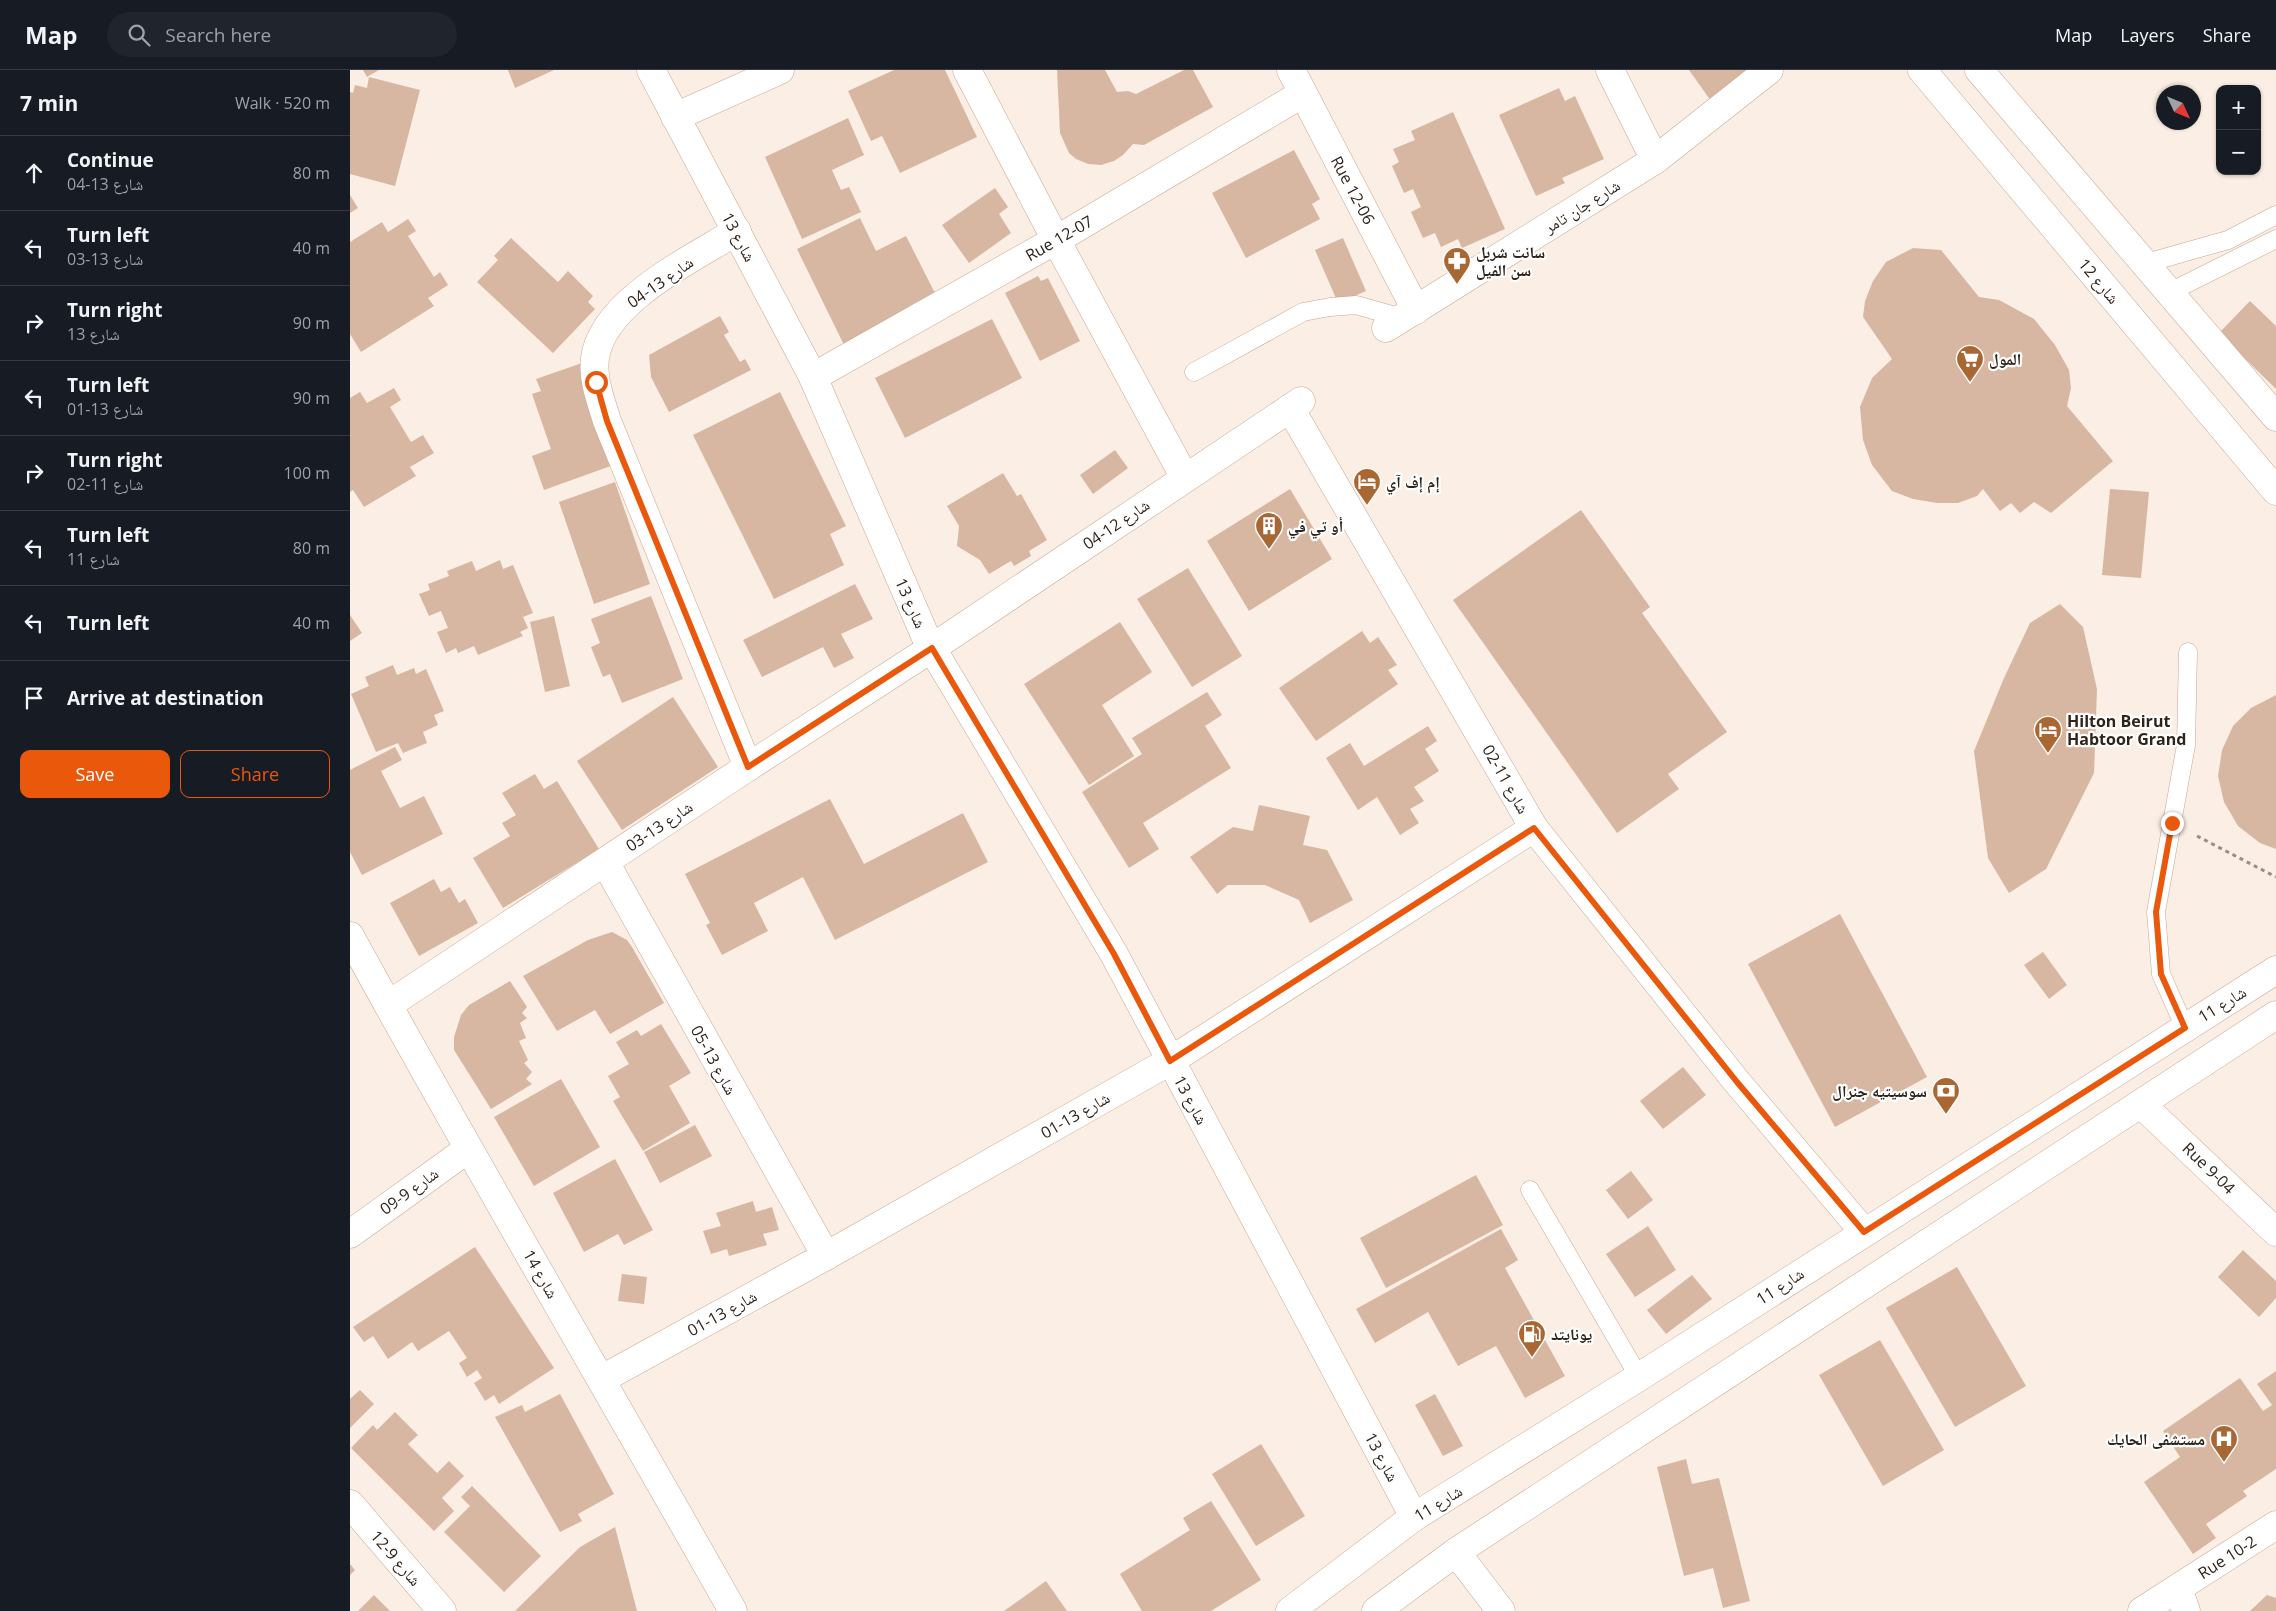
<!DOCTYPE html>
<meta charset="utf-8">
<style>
:root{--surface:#171b24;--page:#20242c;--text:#f1f3f6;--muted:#9ea1a6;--line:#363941;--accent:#ea580c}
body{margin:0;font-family:"Open Sans","Noto Naskh Arabic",sans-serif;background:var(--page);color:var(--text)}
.controls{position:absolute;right:15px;top:15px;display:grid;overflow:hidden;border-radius:10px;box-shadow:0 1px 4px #0004}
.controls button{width:45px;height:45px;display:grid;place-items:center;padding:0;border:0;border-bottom:1px solid var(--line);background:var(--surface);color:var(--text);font:25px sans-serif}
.compass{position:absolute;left:1806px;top:15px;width:45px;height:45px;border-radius:50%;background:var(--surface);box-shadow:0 1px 4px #0004;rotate:134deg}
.stop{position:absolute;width:15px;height:15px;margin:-11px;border:4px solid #ea580c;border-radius:50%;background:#fff}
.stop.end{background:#ea580c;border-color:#fff;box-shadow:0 1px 5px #0008}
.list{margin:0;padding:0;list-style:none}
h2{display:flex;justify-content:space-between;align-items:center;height:65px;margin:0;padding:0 20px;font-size:21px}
h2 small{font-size:16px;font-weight:400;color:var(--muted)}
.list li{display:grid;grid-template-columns:32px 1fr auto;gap:15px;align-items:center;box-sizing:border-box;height:75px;padding:0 20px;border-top:1px solid var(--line)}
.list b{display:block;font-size:19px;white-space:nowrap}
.list p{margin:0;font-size:16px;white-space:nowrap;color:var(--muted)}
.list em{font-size:16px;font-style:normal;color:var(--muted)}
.actions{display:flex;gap:10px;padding:15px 20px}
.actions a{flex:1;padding:11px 0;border:1px solid var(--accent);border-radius:10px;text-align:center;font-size:18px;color:var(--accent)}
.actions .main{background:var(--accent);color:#fff}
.icon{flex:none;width:28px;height:28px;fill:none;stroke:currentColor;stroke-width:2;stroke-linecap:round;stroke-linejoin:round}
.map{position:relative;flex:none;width:1926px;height:1541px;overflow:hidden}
header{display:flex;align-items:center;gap:30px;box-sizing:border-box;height:70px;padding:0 25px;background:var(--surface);border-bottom:1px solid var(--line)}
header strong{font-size:24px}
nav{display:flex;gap:28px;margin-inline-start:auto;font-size:18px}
.search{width:350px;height:45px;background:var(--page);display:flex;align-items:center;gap:12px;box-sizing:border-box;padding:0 18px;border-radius:28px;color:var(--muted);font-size:19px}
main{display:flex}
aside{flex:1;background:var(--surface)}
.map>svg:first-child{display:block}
.building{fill:#d7b7a1}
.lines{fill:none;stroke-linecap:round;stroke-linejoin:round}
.lane-casing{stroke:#c7a792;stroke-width:19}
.street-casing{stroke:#c7a792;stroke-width:29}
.secondary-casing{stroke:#c7a792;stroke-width:29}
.highway-casing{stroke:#c7a792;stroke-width:29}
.path{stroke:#9a8d84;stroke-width:3;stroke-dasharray:4 4;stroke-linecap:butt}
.lane{stroke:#fff;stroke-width:18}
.street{stroke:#fff;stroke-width:28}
.secondary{stroke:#fff;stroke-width:28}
.highway{stroke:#fff;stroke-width:28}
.route{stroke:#ea580c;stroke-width:6}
.labels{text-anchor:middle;stroke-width:4.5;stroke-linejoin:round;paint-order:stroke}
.street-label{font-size:16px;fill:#2f231a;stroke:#fefefe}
.poi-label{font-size:16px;font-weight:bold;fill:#2f231a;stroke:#fefefe;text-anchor:start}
</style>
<header>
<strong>Map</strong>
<div class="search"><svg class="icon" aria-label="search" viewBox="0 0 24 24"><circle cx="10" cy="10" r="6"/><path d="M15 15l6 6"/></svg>Search here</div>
<nav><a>Map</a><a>Layers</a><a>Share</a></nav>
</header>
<main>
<aside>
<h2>7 min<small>Walk · 520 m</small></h2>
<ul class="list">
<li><svg class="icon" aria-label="ahead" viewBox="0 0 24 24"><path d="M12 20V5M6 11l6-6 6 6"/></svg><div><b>Continue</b><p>شارع 13-04</p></div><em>80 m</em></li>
<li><svg class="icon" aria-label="left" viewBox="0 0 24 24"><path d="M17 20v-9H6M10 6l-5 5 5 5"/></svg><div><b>Turn left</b><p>شارع 13-03</p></div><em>40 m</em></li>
<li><svg class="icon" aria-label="right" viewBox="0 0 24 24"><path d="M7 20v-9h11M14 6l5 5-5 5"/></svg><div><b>Turn right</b><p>شارع 13</p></div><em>90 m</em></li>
<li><svg class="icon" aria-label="left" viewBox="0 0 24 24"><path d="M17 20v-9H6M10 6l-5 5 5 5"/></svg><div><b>Turn left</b><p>شارع 13-01</p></div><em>90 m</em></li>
<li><svg class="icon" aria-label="right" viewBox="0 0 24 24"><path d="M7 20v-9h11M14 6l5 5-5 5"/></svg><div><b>Turn right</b><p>شارع 11-02</p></div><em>100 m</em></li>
<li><svg class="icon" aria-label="left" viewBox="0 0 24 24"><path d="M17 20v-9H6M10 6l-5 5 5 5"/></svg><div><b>Turn left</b><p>شارع 11</p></div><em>80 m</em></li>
<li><svg class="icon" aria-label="left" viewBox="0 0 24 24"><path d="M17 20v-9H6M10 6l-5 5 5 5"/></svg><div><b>Turn left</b></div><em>40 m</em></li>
<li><svg class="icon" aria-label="arrive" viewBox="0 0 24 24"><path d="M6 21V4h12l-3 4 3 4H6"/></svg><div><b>Arrive at destination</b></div></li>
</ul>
<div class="actions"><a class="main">Save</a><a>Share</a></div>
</aside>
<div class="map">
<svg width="1926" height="1541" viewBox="0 0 1926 1541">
<rect width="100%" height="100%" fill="#fbeee4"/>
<g class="building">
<polygon points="13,0 29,0 17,7"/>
<polygon points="158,0 204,0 165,18"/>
<polygon points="544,0 595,0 627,67 550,103 532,66 521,71 498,21"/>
<polygon points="707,0 755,0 767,22 778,21 786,24 834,0 843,0 863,37 794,75 783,74 773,85 764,91 751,95 738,94 726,89 719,83 710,63"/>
<polygon points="1339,0 1401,0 1361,31"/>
<polygon points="19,7 70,20 45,116 0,104 0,22 3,23 5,15 17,18"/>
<polygon points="1209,18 1215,31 1225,26 1254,89 1212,108 1215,113 1186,126 1149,45"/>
<polygon points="1103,42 1155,159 1112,178 1108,169 1091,177 1085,163 1073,168 1061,142 1071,137 1063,119 1054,123 1042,96 1049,92 1043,79 1065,70 1061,61"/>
<polygon points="498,48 514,85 482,100 491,120 499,117 511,142 452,169 415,87"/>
<polygon points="944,80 970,129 962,134 970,149 896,188 862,123"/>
<polygon points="645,118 658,137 649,144 661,163 619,193 592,155"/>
<polygon points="0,125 8,138 0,143"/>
<polygon points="510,148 526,181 556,166 588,229 494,275 447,179"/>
<polygon points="58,149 66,161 58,166 84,207 90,202 98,215 78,228 84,236 11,282 0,264 0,172 32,152 38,162"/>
<polygon points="161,168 208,212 218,201 243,226 238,232 245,239 203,283 127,212 148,190 144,186"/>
<polygon points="993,168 1016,221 988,233 965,180"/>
<polygon points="1563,178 1591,180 1629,227 1649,230 1684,249 1705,275 1719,300 1721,318 1717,336 1763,391 1701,443 1684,432 1670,443 1661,433 1650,441 1633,419 1627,426 1608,433 1587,433 1563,429 1542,421 1522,395 1513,370 1510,337 1522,308 1542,289 1513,247 1515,231 1523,211 1536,192"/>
<polygon points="688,206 691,211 698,208 730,271 690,291 655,223"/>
<polygon points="1900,231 1926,256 1926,319 1869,263"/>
<polygon points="370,246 379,262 374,265 390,292 395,289 401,300 319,342 301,307 299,285"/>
<polygon points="642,249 672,308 555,368 525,308"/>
<polygon points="232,293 269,393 194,420 182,386 201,379 182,324 191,321 186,309"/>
<polygon points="44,318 51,330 40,337 61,372 73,365 84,383 60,397 66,406 14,437 3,420 0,422 0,328 10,322 17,333"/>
<polygon points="430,322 496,456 480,464 494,495 424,529 343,365"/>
<polygon points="765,380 778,398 743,424 730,405"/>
<polygon points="653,403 667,426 671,424 697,470 679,481 681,486 664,496 661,491 639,504 630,490 607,476 609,456 597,436"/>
<polygon points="265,412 300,514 244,534 209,432"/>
<polygon points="940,419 982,489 899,541 857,471"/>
<polygon points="1760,419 1799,422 1791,508 1752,505"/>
<polygon points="1231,440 1300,537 1292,543 1377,662 1318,704 1329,719 1267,763 1103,530"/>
<polygon points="150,490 153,499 163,495 183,543 173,547 178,558 170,562 173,566 128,585 124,576 108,583 106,578 96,583 87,562 98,558 91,541 79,546 69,524 80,520 78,514 99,506 97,501 122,491 126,501"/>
<polygon points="838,498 892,586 842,617 787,529"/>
<polygon points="505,514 523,549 491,564 504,588 484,598 473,577 412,607 393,570"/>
<polygon points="301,526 333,609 272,633 260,604 253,607 241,577 250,573 241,549"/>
<polygon points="1710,534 1733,557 1747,619 1744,703 1696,799 1659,823 1638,788 1624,681 1654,608 1680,553"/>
<polygon points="0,545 12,563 0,571"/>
<polygon points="204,546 220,616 195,622 180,552"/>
<polygon points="770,552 802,602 752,635 784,686 739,715 674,614"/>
<polygon points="1012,561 1020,573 1028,567 1047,595 1038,600 1048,614 966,671 929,618"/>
<polygon points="43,595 47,605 64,598 66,604 76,599 94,641 84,645 88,655 73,662 77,673 53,683 48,673 26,682 1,624 19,616 15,607"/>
<polygon points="857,622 872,645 855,656 881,698 793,753 809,779 779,798 732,722 792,684 782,668"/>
<polygon points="1926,625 1926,779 1910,773 1888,756 1874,732 1868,706 1872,680 1883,656 1901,638"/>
<polygon points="323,627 368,697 272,760 227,691"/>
<polygon points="1078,656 1087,671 1075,679 1089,701 1064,717 1074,731 1060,739 1069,753 1050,765 1027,727 1008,740 976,688 1000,673 1014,696"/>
<polygon points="45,677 52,690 31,701 50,738 74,726 93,764 12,805 0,782 0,700"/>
<polygon points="185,704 194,719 207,711 249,779 153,838 123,788 160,766 152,753 166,745 152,723"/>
<polygon points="480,729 514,794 613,743 638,792 485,870 453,807 404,833 418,861 372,885 356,855 360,853 335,804"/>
<polygon points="909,735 960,746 953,775 977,780 1003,830 960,853 949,830 915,815 878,815 867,824 840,787 883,757 903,761"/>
<polygon points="84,809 91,822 100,817 109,833 115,829 128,853 69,886 40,833"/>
<polygon points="1490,844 1577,1007 1485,1057 1398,894"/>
<polygon points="262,862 277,870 282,877 314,933 260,964 245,940 207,961 173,906 238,870"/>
<polygon points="1693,882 1717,915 1699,929 1674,895"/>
<polygon points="160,911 177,937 172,943 177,948 170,953 176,968 169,971 178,990 174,993 182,1002 176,1009 182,1014 141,1039 104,980 104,967 111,945 119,935"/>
<polygon points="311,954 341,1003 319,1016 340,1053 293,1081 263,1031 270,1027 258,1006 279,994 266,972 287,960 291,966"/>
<polygon points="1333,997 1356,1025 1313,1059 1290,1031"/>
<polygon points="211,1009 250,1077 184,1116 144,1047"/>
<polygon points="345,1055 362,1086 310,1113 294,1082"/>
<polygon points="265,1089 303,1160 274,1175 268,1164 234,1182 203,1123"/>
<polygon points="1281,1101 1303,1130 1278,1149 1256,1120"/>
<polygon points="1126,1105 1153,1155 1036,1218 1010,1168"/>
<polygon points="403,1131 406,1142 422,1137 429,1160 413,1164 417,1175 379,1186 377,1179 361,1184 353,1161 371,1156 366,1143"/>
<polygon points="1298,1156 1326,1200 1285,1227 1256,1184"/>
<polygon points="1151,1159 1168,1190 1155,1198 1215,1306 1175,1328 1146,1276 1108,1296 1078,1242 1025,1273 1006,1239"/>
<polygon points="125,1177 204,1298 149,1334 144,1325 135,1331 124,1313 132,1308 127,1300 117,1307 109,1293 117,1288 99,1261 68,1281 62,1272 38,1289 23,1266 14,1272 3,1257"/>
<polygon points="1893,1180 1926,1211 1926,1228 1909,1247 1868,1207"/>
<polygon points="1607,1197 1676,1316 1605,1357 1536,1238"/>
<polygon points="272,1204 297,1207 294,1234 268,1231"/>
<polygon points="1342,1205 1362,1229 1316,1264 1297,1240"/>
<polygon points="1530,1270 1594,1380 1533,1416 1469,1305"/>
<polygon points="1926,1301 1926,1399 1893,1421 1897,1426 1856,1454 1866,1468 1843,1484 1794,1412 1830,1387 1813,1361 1890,1308 1913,1341 1922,1335 1907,1314"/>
<polygon points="10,1320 24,1334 0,1358 0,1329"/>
<polygon points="210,1324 264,1424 228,1444 232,1451 210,1462 145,1347 172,1335 175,1342"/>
<polygon points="1085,1324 1113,1376 1093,1386 1065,1335"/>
<polygon points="45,1342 68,1365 58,1374 87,1403 99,1391 114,1406 92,1428 104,1441 84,1461 1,1378 23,1355 27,1360"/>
<polygon points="911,1374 955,1446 906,1476 862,1404"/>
<polygon points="1336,1389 1342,1414 1369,1408 1400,1531 1373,1538 1363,1498 1334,1506 1307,1397"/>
<polygon points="122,1416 191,1486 154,1522 94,1462 120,1436 111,1427"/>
<polygon points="861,1431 911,1510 861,1541 792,1541 770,1504 840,1460 833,1448"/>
<polygon points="265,1457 287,1541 165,1541 230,1477"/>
<polygon points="0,1494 5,1500 0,1505"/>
<polygon points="696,1511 717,1541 654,1541"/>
<polygon points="24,1525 40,1541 8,1541"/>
<polygon points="1917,1525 1926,1528 1926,1541 1900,1541"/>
</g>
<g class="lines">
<defs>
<g id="lane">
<polyline points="1793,194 1878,170 1926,145"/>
<polyline points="1818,223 1926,169"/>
<polyline points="844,302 953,242 980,237 1006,235 1052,248"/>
<polyline points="1835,958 1811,904 1806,842 1836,675 1838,582"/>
<polyline points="1180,1120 1289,1307"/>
</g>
<g id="street">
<polyline points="301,0 463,307 577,570 764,884 1064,1447"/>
<polyline points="617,0 706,170 835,408"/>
<polyline points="941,0 1066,240"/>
<polyline points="1260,0 1305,90"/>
<polyline points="325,47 430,0"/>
<path d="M387,161C342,189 253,231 245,288C242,309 251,331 257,351L398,697"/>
<polyline points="1036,258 1305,90 1419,0"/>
<polyline points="463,307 706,170 952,24"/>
<polyline points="940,338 1184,758 1387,1012 1514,1162"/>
<polyline points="255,792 476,1186"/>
<path d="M0,866C124,1093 256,1316 383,1541"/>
<polyline points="38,935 398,697 582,578 951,331"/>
<polyline points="1791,1034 1926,1162"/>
<polyline points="0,1164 118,1079"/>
<polyline points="252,1309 476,1186 820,991 1184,758"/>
<polyline points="0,1434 92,1541"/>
<polyline points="1106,1482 1151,1541"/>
<polyline points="1828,1518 1836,1541"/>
<polyline points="1792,1541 1926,1455"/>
</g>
<g id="secondary">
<polyline points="940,1541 1064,1447 1289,1307 1926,900"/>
<polyline points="1026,1541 1106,1482 1926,945"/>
</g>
<g id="highway">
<polyline points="1572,0 1926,421"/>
<polyline points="1629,0 1926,347"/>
</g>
</defs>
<use href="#lane" class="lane-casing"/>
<use href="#street" class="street-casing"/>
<use href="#secondary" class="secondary-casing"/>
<use href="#highway" class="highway-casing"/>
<polyline class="path" points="1847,766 1926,807"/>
<use href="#lane" class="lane"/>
<use href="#street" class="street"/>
<use href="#secondary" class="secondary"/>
<use href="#highway" class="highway"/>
</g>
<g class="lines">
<polyline class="route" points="246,312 257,351 398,697 582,578 764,884 820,991 1184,758 1387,1012 1514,1162 1835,958 1811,904 1806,842 1822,753"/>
</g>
<defs>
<symbol id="pharmacy-pin" viewBox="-11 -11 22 30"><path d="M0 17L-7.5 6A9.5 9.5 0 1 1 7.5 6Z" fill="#a96734" stroke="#fefefe"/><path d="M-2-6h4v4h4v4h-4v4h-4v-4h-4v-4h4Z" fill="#fff"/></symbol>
<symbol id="supermarket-pin" viewBox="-11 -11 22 30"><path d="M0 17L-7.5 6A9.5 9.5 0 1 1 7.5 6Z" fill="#a96734" stroke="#fefefe"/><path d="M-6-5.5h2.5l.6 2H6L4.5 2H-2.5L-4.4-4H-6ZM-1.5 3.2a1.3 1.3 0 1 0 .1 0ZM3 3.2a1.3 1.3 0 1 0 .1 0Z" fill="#fff"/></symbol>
<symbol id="hotel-pin" viewBox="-11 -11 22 30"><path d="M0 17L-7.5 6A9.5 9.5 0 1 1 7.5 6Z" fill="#a96734" stroke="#fefefe"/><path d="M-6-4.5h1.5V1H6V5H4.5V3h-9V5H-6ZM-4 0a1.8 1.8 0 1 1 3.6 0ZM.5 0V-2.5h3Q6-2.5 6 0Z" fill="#fff"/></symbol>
<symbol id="building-pin" viewBox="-11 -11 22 30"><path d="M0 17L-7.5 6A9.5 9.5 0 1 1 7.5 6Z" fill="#a96734" stroke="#fefefe"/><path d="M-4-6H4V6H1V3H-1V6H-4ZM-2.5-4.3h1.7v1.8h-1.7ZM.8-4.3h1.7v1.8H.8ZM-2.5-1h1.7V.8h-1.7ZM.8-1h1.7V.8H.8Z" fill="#fff"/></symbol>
<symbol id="bank-pin" viewBox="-11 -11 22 30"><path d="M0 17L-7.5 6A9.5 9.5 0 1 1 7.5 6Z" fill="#a96734" stroke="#fefefe"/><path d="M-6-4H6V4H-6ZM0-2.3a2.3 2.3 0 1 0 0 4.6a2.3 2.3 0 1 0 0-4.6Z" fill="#fff"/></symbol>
<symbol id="fuel-pin" viewBox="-11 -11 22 30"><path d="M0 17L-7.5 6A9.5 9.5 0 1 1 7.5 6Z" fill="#a96734" stroke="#fefefe"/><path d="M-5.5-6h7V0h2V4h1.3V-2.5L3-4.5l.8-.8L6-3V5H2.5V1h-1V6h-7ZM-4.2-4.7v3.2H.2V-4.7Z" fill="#fff"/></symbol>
<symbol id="hospital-pin" viewBox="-11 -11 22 30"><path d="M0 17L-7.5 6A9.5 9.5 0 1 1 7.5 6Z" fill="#a96734" stroke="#fefefe"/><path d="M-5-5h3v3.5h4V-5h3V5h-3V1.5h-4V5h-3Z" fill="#fff"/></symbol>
</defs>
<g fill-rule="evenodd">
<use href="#pharmacy-pin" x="1091" y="175" width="32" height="43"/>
<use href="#supermarket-pin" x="1604" y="273" width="32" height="43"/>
<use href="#hotel-pin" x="1001" y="396" width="32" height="43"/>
<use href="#building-pin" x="903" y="440" width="32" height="43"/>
<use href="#hotel-pin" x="1682" y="644" width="32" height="43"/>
<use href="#bank-pin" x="1580" y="1005" width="32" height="43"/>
<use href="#fuel-pin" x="1166" y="1248" width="32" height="43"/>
<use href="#hospital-pin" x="1858" y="1353" width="32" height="43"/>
</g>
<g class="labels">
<g class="street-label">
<text transform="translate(1003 120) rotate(62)" y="6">Rue 12-06</text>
<text transform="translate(1232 136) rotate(-32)" y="6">شارع جان تامر</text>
<text transform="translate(389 167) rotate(62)" y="6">شارع 13</text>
<text transform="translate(709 168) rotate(-30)" y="6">Rue 12-07</text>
<text transform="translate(1749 211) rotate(50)" y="6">شارع 12</text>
<text transform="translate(310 212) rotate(-35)" y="6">شارع 13-04</text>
<text transform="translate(766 454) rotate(-34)" y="6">شارع 12-04</text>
<text transform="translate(561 533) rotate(66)" y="6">شارع 13</text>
<text transform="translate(1156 709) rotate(60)" y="6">شارع 11-02</text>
<text transform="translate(309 756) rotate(-34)" y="6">شارع 13-03</text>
<text transform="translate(1872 934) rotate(-32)" y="6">شارع 11</text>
<text transform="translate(364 990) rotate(61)" y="6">شارع 13-05</text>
<text transform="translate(841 1030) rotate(62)" y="6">شارع 13</text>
<text transform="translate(725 1045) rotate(-30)" y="6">شارع 13-01</text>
<text transform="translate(1859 1098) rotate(44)" y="6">Rue 9-04</text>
<text transform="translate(59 1121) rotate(-36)" y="6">شارع 9-09</text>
<text transform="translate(191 1204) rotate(60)" y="6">شارع 14</text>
<text transform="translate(1430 1216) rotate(-33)" y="6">شارع 11</text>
<text transform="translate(372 1243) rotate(-29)" y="6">شارع 13-01</text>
<text transform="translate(1032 1387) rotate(62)" y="6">شارع 13</text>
<text transform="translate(1088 1433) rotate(-32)" y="6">شارع 11</text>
<text transform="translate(1877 1487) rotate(-33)" y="6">Rue 10-2</text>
<text transform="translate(46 1488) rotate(49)" y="6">شارع 9-12</text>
</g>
<g class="poi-label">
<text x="1126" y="188">سانت شربل<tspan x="1126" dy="18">سن الفيل</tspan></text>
<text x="1639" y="295">المول</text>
<text x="1036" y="418">إم إف آي</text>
<text x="938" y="462">أو تي في</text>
<text x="1717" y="657">Hilton Beirut<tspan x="1717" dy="18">Habtoor Grand</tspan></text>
<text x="1577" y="1027" text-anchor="end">سوسيتيه جنرال</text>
<text x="1201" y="1270">يونايتد</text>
<text x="1855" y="1375" text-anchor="end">مستشفى الحايك</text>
</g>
</g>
</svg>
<div class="controls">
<button>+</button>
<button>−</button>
</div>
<svg class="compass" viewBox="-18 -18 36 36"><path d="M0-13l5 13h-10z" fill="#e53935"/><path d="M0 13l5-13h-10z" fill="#9ea1a6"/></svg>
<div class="stop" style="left:246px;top:312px"></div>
<div class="stop end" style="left:1822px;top:753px"></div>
</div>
</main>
